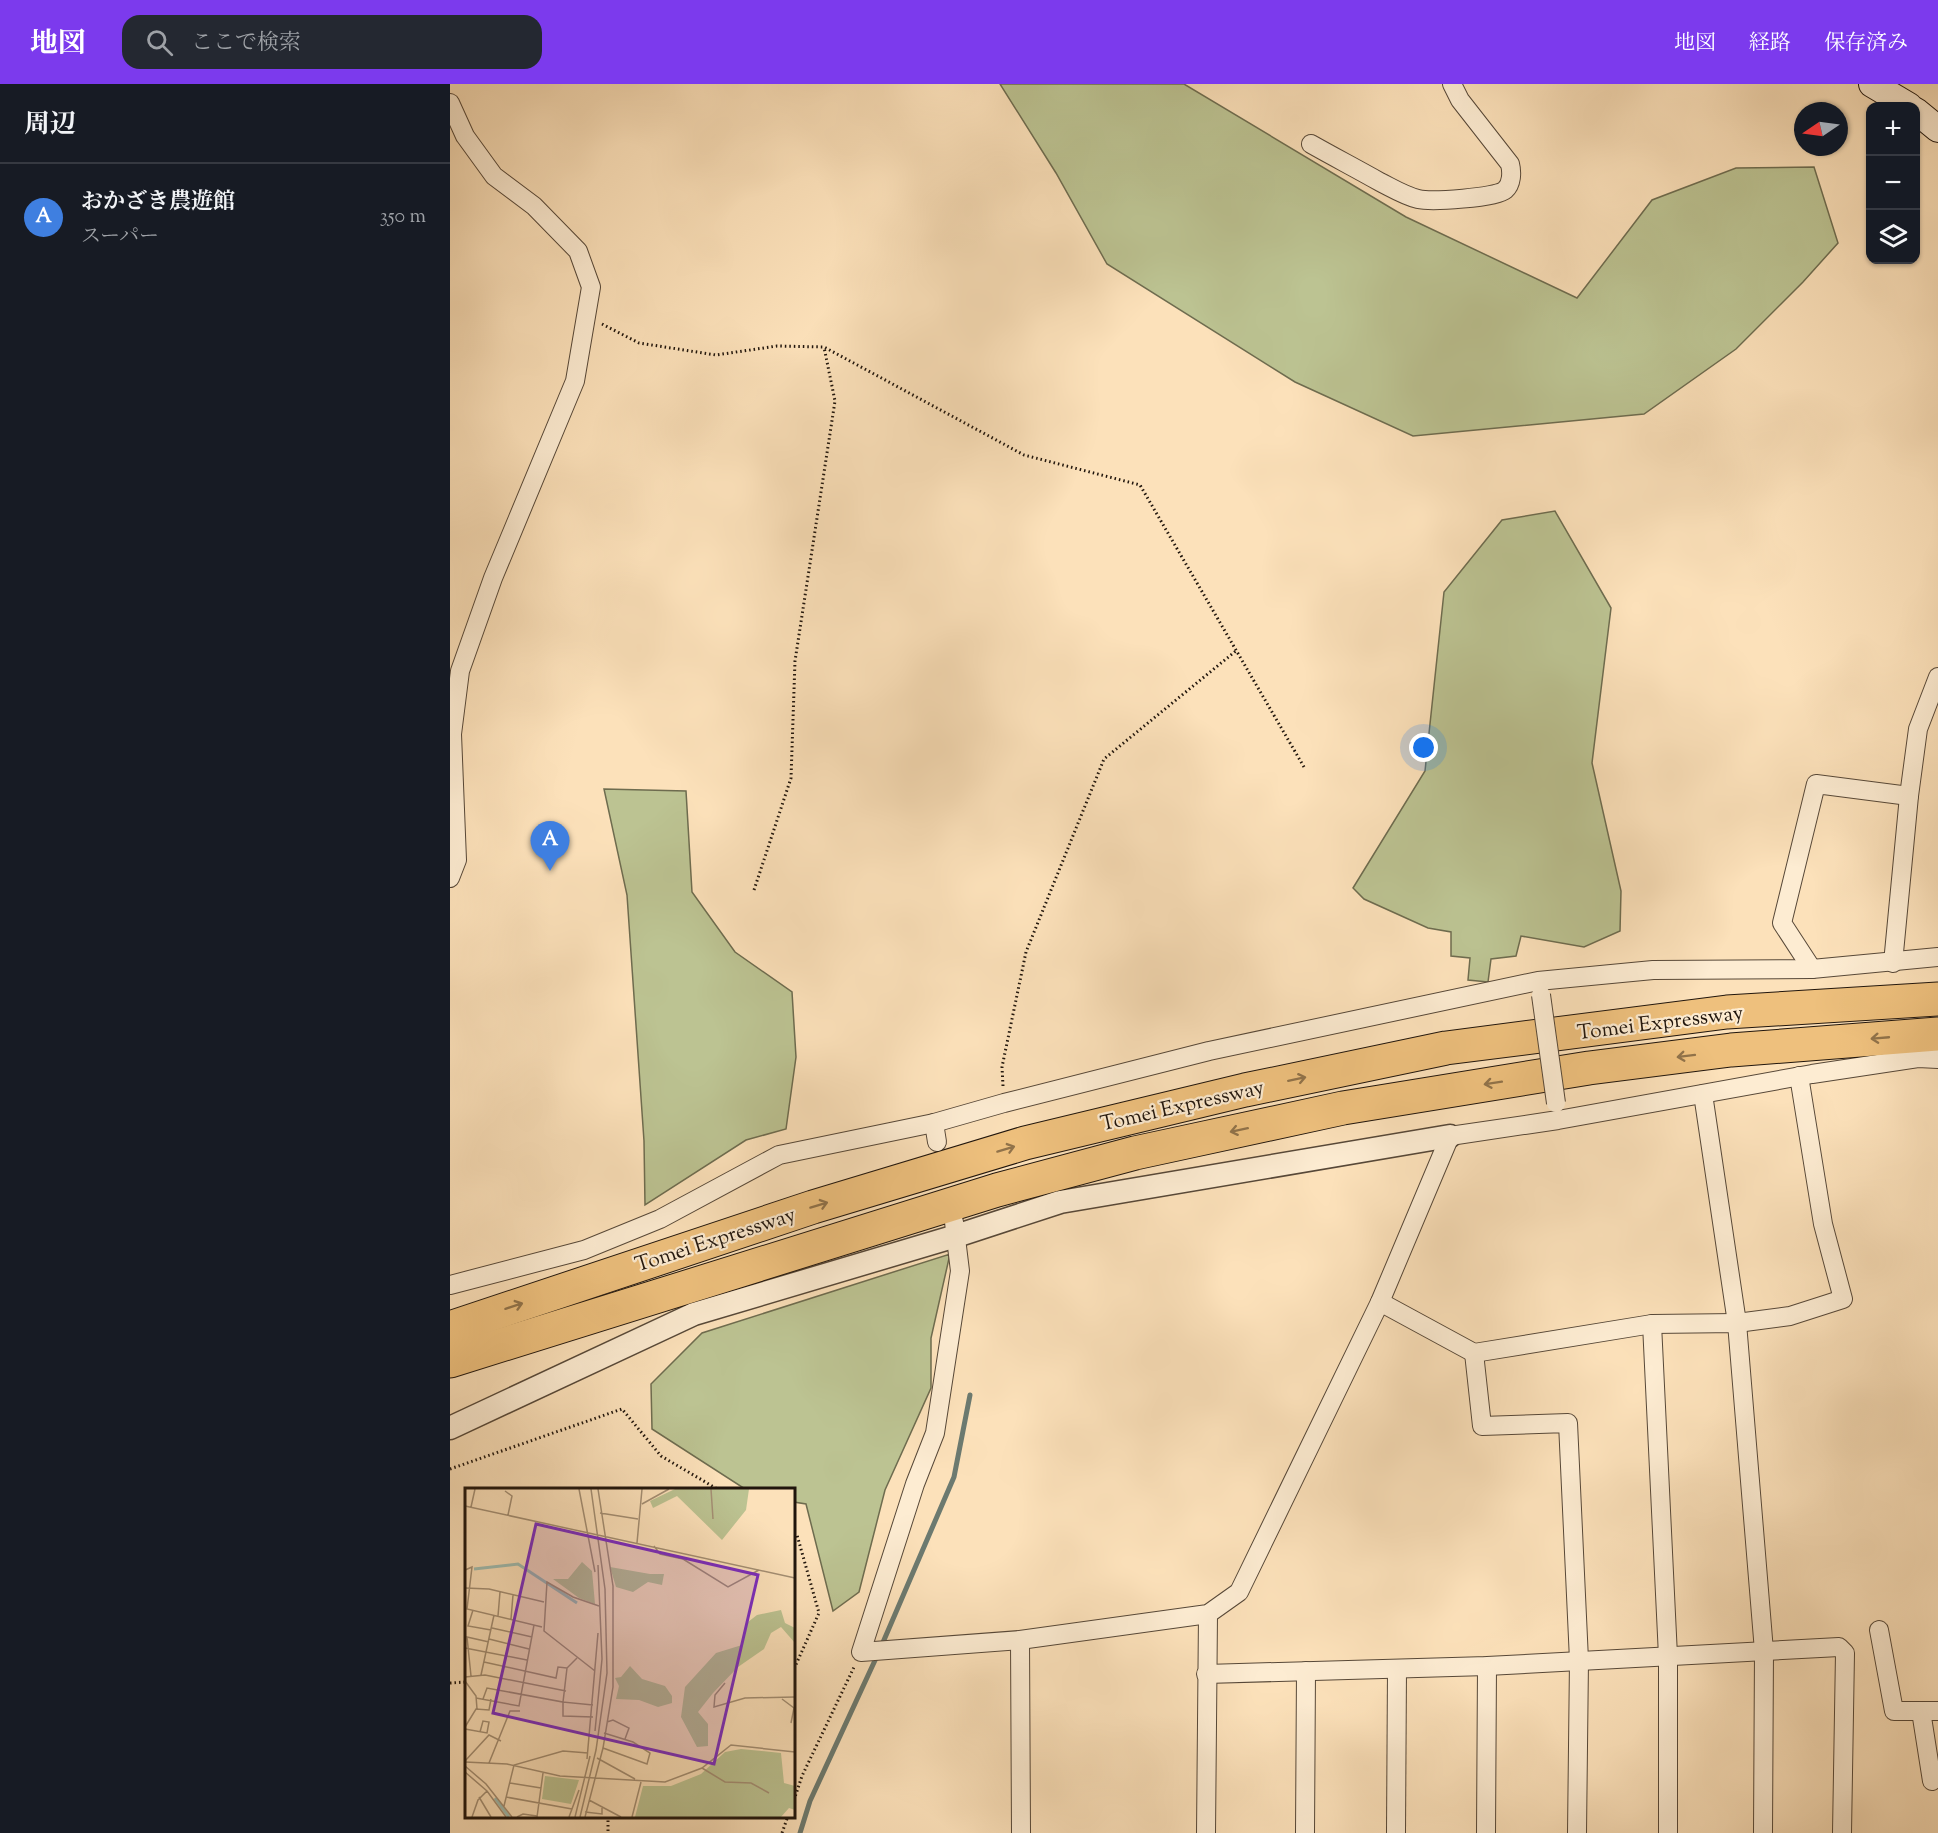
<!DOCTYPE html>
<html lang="ja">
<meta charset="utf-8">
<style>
:root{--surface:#171b24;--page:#242831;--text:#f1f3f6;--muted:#9ea1a6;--line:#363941;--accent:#7c3aed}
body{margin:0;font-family:"Sorts Mill Goudy","Noto Serif JP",serif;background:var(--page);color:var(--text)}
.controls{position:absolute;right:18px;top:18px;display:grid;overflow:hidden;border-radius:12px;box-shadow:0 2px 4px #0004}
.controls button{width:54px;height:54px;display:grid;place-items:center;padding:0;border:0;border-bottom:2px solid var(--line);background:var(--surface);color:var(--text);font:30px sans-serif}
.compass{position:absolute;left:1344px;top:18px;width:54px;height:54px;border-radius:50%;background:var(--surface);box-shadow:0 2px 4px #0004;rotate:257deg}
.you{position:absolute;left:974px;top:664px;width:21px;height:21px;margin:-15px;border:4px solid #fff;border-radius:50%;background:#1a73e8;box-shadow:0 0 0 9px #1a73e833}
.badge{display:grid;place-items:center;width:39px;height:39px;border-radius:50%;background:var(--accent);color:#fff;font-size:20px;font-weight:700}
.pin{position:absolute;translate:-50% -50px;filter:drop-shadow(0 2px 3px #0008)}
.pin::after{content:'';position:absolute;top:32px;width:21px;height:18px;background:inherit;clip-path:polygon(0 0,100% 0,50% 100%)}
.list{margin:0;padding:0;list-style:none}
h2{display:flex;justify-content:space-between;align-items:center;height:78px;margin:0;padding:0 24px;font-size:26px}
h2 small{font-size:20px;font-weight:400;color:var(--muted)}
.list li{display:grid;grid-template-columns:39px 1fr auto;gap:18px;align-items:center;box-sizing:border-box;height:108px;padding:0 24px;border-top:2px solid var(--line)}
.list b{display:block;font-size:22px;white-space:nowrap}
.list p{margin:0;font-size:20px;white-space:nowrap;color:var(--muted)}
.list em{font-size:20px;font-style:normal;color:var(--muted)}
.icon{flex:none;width:33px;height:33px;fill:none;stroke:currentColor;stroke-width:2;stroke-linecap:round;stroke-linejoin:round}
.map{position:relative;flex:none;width:1488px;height:1749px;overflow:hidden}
header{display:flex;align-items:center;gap:36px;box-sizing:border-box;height:84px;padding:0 30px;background:var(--accent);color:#fff}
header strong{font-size:28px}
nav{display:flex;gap:33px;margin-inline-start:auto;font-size:21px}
.search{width:420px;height:54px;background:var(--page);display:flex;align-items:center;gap:15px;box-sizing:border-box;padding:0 21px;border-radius:18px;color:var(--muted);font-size:22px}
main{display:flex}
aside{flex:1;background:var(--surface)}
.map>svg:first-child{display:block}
.green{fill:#bcc392;stroke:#6e6c4f;stroke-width:1.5}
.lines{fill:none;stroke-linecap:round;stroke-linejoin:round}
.stream{stroke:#6c7a70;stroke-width:5}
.minor-casing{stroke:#574838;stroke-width:20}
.tertiary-casing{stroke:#574838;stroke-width:25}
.secondary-casing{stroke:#20150c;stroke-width:28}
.motorway-casing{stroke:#20150c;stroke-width:35}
.path{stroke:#20150c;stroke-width:3;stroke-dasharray:1.5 3;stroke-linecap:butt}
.minor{stroke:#fdecd2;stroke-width:18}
.tertiary{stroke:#fdecd2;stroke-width:22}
.secondary{stroke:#fdecd2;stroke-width:26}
.motorway{stroke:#eec07d;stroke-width:33}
.minor-bridge-casing{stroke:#574838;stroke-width:20;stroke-linecap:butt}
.minor-bridge{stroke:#fdecd2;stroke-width:18}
.oneway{stroke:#91734a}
.labels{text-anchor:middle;stroke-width:4.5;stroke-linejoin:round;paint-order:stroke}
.street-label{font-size:21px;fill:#20150c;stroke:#fdecd2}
.inset-river{fill:none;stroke:#9fbdb2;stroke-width:3}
.inset-road{fill:none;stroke:#a48f74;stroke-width:1.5}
.view{fill:#7b2cbf;fill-opacity:0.15;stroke:#7b2cbf;stroke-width:3}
.inset-edge{fill:none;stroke:#20150c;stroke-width:3}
</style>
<header>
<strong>地図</strong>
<div class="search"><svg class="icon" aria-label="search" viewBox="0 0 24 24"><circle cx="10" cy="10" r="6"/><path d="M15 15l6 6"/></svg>ここで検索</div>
<nav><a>地図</a><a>経路</a><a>保存済み</a></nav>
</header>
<main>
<aside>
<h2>周辺<small></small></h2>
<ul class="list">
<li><span class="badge" style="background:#3f7fe0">A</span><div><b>おかざき農遊館</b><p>スーパー</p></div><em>350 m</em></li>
</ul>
</aside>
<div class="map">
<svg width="1488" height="1749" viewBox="0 0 1488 1749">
<rect width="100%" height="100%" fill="#fce1ba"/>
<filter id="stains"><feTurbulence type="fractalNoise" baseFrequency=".00333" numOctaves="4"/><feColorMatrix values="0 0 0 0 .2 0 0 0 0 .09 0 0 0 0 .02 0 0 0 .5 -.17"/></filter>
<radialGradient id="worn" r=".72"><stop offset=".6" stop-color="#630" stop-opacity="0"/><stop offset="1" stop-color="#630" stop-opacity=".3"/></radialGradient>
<g class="green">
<polygon points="550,0 734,0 956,133 1127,214 1202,116 1286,84 1364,83 1388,159 1353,198 1286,265 1194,330 963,352 845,298 657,180 606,89"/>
<polygon points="1105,427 1161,524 1142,679 1171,807 1170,847 1134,863 1071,852 1066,872 1041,875 1038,898 1018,896 1020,874 1001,872 1001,848 978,844 914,815 903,804 975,687 994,508 1052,436"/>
<polygon points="154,705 236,707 242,808 285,868 342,908 346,973 336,1045 296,1056 195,1121 194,1057 177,811"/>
<polygon points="500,1170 481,1254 481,1304 435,1406 409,1508 383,1527 356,1420 344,1418 344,1406 295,1405 202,1345 201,1300 252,1249"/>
</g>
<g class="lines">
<g class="stream">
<polyline points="431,1563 504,1393 520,1311"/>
<polyline points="350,1749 360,1717 427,1572"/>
</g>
<defs>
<g id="minor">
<polyline points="0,19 15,52 44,92 84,122 128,167 141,203 125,297 43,494 10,587 2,650 7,776 0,794"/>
<path d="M861,60C884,73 907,85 930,98C942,104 955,112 968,115C981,118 1046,114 1055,106C1062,100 1062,88 1060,80L1010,16L1002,0"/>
<polyline points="1443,879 1459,712 1468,645 1488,593"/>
<polyline points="1362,885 1332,839 1366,700 1459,712"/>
<polyline points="1253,1010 1287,1239 1340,1232 1393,1215 1373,1140 1349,992"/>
<polyline points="484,1039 487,1058"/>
<polyline points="504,1138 510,1187 485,1349 465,1400 411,1568 570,1556 758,1530 789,1508 930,1218 1000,1052 1108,1036 1362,990 1468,974 1488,975"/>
<polyline points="0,1201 134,1166 210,1135 329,1071 484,1039 554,1019 759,967 1088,897 1203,886 1362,885 1488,873"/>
<polyline points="930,1218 1024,1269 1202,1240 1287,1239 1314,1567 1313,1749"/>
<polyline points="1202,1240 1218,1572 1218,1749"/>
<polyline points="1024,1269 1032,1342 1118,1339 1129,1576 1127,1749"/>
<polyline points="1429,1546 1444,1627 1488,1627"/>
<polyline points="570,1556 571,1749"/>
<polyline points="756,1590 1037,1582 1389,1563 1395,1569 1392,1749"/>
<polyline points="1471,1627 1482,1697"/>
<polyline points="756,1749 758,1530"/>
<polyline points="855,1749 856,1587"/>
<polyline points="946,1749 947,1585"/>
<polyline points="1036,1749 1037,1582"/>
</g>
<polyline id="tertiary" points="0,1344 244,1230 506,1152 610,1118 1000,1052"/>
<g id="secondary">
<polyline points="1422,0 1459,22"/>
<polyline points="1466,27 1488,45"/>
</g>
<g id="motorway">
<polyline points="0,1244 363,1123 575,1059 795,1006 996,964 1277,928 1488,915"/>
<polyline points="0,1277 547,1106 685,1069 893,1024 1139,984 1281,966 1488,950"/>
</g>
</defs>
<use href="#minor" class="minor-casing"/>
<use href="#tertiary" class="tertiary-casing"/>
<use href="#secondary" class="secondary-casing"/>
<use href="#motorway" class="motorway-casing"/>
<g class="path">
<polyline points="152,240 189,259 266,271 327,262 374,263 574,371 690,401 854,683"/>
<polyline points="304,806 341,694 345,577 385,317 374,263"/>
<polyline points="553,1002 552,983 576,868 654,675 787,566"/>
<polyline points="0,1385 172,1325 211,1372 269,1406"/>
<polyline points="344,1449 347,1451 369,1529 344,1585"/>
<polyline points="0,1599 16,1598"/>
<polyline points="344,1716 352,1692 405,1581"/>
<polyline points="158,1732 158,1749"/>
<polyline points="332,1749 338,1732"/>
</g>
<use href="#minor" class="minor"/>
<use href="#tertiary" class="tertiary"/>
<use href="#secondary" class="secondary"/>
<use href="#motorway" class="motorway"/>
<defs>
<polyline id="minor-bridge" points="1091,911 1106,1019"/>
</defs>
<use href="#minor-bridge" class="minor-bridge-casing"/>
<use href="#minor-bridge" class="minor-bridge"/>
</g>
<defs><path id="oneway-shaft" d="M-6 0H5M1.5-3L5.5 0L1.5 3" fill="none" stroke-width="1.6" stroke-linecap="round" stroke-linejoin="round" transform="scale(1.5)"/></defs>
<g class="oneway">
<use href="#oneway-shaft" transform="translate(1430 954) rotate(175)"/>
<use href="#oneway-shaft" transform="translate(1236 972) rotate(173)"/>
<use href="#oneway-shaft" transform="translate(847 995) rotate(-12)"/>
<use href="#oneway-shaft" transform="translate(1043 999) rotate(171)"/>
<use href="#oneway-shaft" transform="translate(789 1046) rotate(168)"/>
<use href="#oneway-shaft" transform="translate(556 1065) rotate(-17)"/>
<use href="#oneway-shaft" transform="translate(369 1121) rotate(-17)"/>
<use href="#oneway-shaft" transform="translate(64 1222) rotate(-18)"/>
</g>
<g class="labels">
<g class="street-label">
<text transform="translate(1210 938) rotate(-7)" y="7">Tomei Expressway</text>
<text transform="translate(732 1021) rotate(-13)" y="7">Tomei Expressway</text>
<text transform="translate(265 1155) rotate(-18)" y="7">Tomei Expressway</text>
</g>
</g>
<g transform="translate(15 1404)">
<rect width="330" height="330" fill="#fce1ba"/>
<path d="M210,1H284L281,22L257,52L212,8L188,20L185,13ZM117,74L127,83L130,116L114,110L88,91H103ZM145,79L185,86H199L197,97L183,94L168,104L151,99ZM316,122L320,135L330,140V155L316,139L306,145L299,161L273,179L248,205L233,224L243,236V258L232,259L216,229L220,199L251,165L277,157L283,134L292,127ZM165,178L177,191L200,198L207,208V215L193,219L174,212L151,211L154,198L150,190L156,189ZM276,261L316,265L319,295L330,298V322L324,320L316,329H170L178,298H206L236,286L260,264ZM80,288L114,292L106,316L77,311Z" fill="#bcc392"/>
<path class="inset-river" d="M9,81L53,76L112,115M30,310L44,329"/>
<path class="inset-road" d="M114,1L130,84M246,1L248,31M40,3L47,8L43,27M177,16L204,1M0,18L330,90M6,19L10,1M135,25L173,31M172,55L177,1M189,58L195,66L218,71L263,99L294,82M0,82L7,79L2,121L77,139M0,100L24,101L79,114M8,122L3,138L26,142M33,128L35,104M46,131L48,107M27,140L67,149M24,151L64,161M0,160L62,172M19,174L91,190L93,179L102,180M130,183L79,143L82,94L108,109L134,118M16,187L29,127M6,188L2,149L24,154M0,189L20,187L101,203M0,193L11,208L12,221M260,195L250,207L249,219L280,210L330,209M11,210L54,218L69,137M18,211L22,200L98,214L102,180L112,170M317,211L329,220L326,235M128,229L98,228V214L128,217M142,234L148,232L164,240L160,251M0,239L11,221L24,222L26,211M0,241L22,245L24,234L18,233L15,244M130,243L137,171L133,77M138,260L182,276L185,265L168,254L139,245M132,270L170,291M122,271L133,145M0,273L24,247L36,253M0,274L42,276L95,288L200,294L237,280L266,257L330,264M24,275L45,223H55M0,278L21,296L47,329M237,280L260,294L286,295L304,305M0,284L22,303L41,329M45,295L76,300M14,309L26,329M41,309L107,321M124,312L156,329M39,318L49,277L98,263L123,265M120,324L137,326V320M7,329L13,312L22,303M52,329L58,326L72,328M72,329L78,285M104,329L114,302M110,329L125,268M115,329L131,262L142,185L140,101L126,1M120,329L138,260L148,199V98L133,1M167,329L176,294"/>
<path class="view" d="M71,36L293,87L249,276L28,225Z"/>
<rect width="330" height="330" class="inset-edge"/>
</g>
<rect width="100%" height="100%" filter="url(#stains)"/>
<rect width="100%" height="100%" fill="url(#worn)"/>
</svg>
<div class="controls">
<button>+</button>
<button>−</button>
<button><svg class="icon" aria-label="layers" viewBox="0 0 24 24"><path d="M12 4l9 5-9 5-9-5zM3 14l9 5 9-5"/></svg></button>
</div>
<svg class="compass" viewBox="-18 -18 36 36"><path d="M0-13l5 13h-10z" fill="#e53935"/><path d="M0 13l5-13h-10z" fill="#9ea1a6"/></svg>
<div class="you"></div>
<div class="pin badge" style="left:100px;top:787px;background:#3f7fe0">A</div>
</div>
</main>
